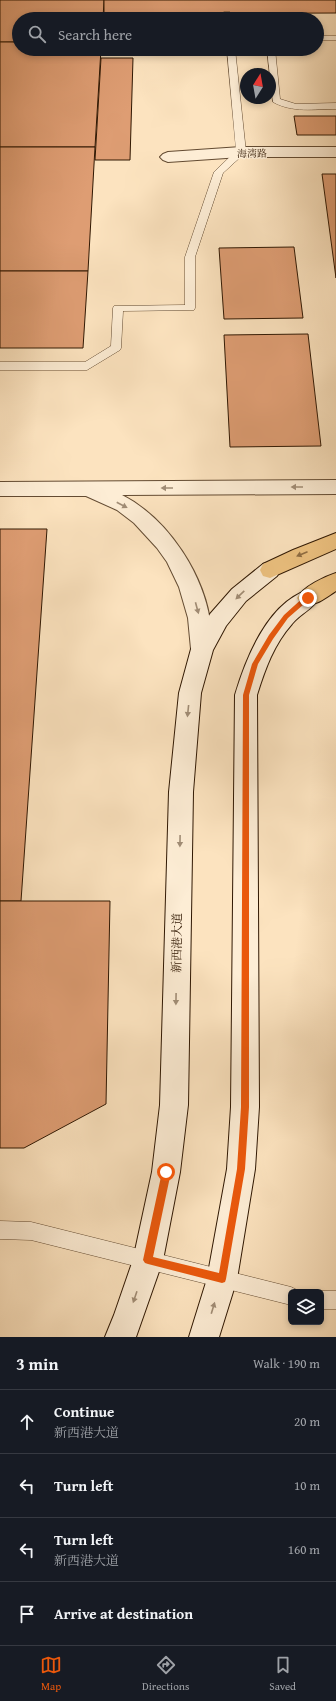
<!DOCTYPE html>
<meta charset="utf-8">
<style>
:root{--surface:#171b24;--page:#242831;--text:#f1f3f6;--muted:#9ea1a6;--line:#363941;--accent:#ea580c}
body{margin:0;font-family:"Gentium Book Plus","Noto Serif SC",serif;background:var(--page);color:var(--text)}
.controls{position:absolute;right:12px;bottom:12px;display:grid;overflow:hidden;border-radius:6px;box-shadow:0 2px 6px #0003}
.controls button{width:36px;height:36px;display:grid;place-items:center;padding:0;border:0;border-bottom:1px solid var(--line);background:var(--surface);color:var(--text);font:20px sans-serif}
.compass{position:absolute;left:240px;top:68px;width:36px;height:36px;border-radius:50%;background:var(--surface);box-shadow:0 2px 6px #0003;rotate:11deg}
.stop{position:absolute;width:12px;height:12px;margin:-9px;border:3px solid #ea580c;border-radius:50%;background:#fff}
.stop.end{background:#ea580c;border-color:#fff;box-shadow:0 1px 4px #0008}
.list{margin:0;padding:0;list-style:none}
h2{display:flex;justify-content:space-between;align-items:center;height:52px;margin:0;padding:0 16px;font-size:17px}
h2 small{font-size:13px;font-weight:400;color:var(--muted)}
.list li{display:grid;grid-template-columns:26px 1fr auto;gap:12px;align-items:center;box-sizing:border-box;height:64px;padding:0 16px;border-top:1px solid var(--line)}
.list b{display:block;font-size:15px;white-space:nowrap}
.list p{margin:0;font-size:13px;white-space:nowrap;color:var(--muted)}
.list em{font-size:13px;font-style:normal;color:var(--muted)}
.icon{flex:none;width:22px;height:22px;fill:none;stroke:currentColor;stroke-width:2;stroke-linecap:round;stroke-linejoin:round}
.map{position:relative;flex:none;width:336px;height:1337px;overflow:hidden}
.search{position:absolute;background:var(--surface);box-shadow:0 2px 6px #0003;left:12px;right:12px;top:12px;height:44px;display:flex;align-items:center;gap:10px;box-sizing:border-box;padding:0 14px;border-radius:22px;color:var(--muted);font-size:15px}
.sheet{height:308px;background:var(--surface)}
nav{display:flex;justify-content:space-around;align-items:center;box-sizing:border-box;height:56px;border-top:1px solid var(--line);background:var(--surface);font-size:11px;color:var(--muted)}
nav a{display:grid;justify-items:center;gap:2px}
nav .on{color:var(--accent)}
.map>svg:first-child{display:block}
.building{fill:#de9d73;stroke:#301803}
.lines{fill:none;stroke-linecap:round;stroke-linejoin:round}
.lane-casing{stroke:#634b32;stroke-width:1}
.street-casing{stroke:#634b32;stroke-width:2}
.secondary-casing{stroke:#301803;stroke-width:2}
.primary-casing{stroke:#301803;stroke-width:2}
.lane{fill:#fdedd5;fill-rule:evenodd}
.street{fill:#fdedd5;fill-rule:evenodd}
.secondary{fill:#fdedd5;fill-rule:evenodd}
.primary{fill:#eec280;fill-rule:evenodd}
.oneway{fill:#a18d76}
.oneway2{fill:#8f6d42}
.route{fill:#ea580c}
.labels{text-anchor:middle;stroke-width:3;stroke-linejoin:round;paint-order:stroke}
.far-street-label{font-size:10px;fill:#301803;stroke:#fdedd5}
.street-label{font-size:12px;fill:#301803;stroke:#fdedd5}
</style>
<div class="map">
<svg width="336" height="1337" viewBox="0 0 336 1337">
<rect width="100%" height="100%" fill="#fce3bf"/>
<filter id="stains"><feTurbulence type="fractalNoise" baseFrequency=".005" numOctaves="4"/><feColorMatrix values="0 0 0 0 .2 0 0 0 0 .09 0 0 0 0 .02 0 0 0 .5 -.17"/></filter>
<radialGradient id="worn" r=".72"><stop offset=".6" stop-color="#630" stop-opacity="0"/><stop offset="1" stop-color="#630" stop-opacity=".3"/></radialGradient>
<g class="building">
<polygon points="0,0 104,0 103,19 19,19 19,42 0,42"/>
<polygon points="104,0 336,0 336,13 104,14"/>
<polygon points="0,42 19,42 19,49 101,49 95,147 0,147"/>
<polygon points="101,58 133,58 130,160 95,160"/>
<polygon points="294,116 336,116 336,135 297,135"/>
<polygon points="0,147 95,147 88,271 0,271"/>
<polygon points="322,174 336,174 336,278"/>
<polygon points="294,247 303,318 224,319 219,248"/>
<polygon points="0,271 88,271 83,348 0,348"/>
<polygon points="308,334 321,446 230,447 224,335"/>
<polygon points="0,529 47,529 21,901 0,901"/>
<polygon points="0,901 110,901 106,1104 24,1148 0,1148"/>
</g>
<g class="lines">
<defs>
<g id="lane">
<polygon points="224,12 230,12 232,19 224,19"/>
<rect x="317" y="36" width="19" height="4"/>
<polygon points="227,49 235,49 246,152 223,173 195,257 195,308 194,310 123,311 121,348 120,350 87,370 0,370 0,362 85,362 111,346 113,308 114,306 185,305 185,257 214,172 236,151"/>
<path d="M267,49H275L280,99L296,104L336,103V109C315,109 292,113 273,102Z"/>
<polygon points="0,1221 31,1222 291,1287 297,1290 298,1292 291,1292 291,1305 31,1240 0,1239"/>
<polygon points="321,1291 336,1291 336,1309 321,1309 321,1292 319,1292"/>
</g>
<g id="street">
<polygon points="241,147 336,147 336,157 241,157 168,162 163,160 160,157 163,154 168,152"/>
<path d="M336,480V494L122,495C169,519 206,577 211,628C212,638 214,647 210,655L202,658L194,655L191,649L188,618L179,587L167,562L157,548L134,523L117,510L86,496H0V482Z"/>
</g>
<g id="secondary">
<polygon points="270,562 277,564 280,570 277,576 246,601 226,626 213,650 201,693 193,792 188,1105 180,1172 163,1260 136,1337 105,1337 114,1315 133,1260 152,1172 160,1105 169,792 179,693 191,649 210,614 232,589 263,564"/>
<path d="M308,590L315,592L319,598C313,609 300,614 292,624C274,644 265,669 257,695L259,1107L255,1169L237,1279L219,1337H189L207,1279L227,1169L231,1107L235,695C246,658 268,603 308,590Z"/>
</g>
<g id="primary">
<polygon points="336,533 336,549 270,578 263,576 260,570 263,564 293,550"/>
<path d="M336,573V591C325,598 314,608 301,604L297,598C304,586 324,577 336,573Z"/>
</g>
</defs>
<use href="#lane" class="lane-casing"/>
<use href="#street" class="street-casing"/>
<use href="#secondary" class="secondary-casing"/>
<use href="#primary" class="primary-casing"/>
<use href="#lane" class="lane"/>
<use href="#street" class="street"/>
<use href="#secondary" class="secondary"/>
<use href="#primary" class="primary"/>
</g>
<defs><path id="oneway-solid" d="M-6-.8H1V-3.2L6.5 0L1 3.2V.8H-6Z"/></defs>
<g class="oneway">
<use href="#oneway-solid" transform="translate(297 487) rotate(180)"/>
<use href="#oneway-solid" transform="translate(167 488) rotate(180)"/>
<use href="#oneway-solid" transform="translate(122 505) rotate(28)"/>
<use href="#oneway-solid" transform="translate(240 595) rotate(136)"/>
<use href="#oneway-solid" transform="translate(197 608) rotate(75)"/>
<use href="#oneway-solid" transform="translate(188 711) rotate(96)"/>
<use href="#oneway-solid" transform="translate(180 841) rotate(91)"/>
<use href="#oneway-solid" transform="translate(176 999) rotate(91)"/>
<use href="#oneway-solid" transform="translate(135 1297) rotate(109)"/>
<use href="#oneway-solid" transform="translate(213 1308) rotate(-73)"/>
</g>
<use class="oneway2" href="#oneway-solid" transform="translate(302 554) rotate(157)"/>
<polygon class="route" points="305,596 308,596 311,598 288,618 273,639 258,664 249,695 249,1107 245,1169 226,1279 225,1282 222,1283 148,1264 145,1263 143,1260 162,1172 163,1169 166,1168 169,1169 171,1172 153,1257 219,1273 237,1169 241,1107 243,695 252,664 269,635 284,615"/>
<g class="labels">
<g class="far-street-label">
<text transform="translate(252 153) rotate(-1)" y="4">海湾路</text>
</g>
<g class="street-label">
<text transform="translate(177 943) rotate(-89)" y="4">新西港大道</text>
</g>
</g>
<rect width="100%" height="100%" filter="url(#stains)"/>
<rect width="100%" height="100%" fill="url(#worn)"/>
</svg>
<div class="controls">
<button><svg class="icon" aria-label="layers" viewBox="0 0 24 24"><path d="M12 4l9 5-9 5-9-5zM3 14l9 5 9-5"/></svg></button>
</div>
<svg class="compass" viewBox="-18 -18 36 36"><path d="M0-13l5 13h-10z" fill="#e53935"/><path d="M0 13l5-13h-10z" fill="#9ea1a6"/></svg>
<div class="stop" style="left:166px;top:1172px"></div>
<div class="stop end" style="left:308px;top:598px"></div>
<div class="search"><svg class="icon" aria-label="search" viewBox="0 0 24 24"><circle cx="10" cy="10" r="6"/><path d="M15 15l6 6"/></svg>Search here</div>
</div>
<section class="sheet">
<h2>3 min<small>Walk · 190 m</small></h2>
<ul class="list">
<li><svg class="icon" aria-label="ahead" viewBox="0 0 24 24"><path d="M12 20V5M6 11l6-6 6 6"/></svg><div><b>Continue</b><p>新西港大道</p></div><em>20 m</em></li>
<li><svg class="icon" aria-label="left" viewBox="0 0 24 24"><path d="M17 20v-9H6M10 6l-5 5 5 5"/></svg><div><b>Turn left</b></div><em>10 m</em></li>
<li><svg class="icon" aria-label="left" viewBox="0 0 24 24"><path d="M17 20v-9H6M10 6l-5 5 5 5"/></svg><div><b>Turn left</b><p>新西港大道</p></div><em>160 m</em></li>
<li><svg class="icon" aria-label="arrive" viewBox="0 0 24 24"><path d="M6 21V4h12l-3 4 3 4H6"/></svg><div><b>Arrive at destination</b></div></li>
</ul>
</section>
<nav>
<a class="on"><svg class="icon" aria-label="map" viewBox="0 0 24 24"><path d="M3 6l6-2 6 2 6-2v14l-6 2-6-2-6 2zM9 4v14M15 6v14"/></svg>Map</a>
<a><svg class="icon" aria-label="directions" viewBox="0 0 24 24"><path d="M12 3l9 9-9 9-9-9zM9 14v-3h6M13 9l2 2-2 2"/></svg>Directions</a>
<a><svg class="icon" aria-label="saved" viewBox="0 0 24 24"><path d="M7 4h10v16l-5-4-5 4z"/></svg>Saved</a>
</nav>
